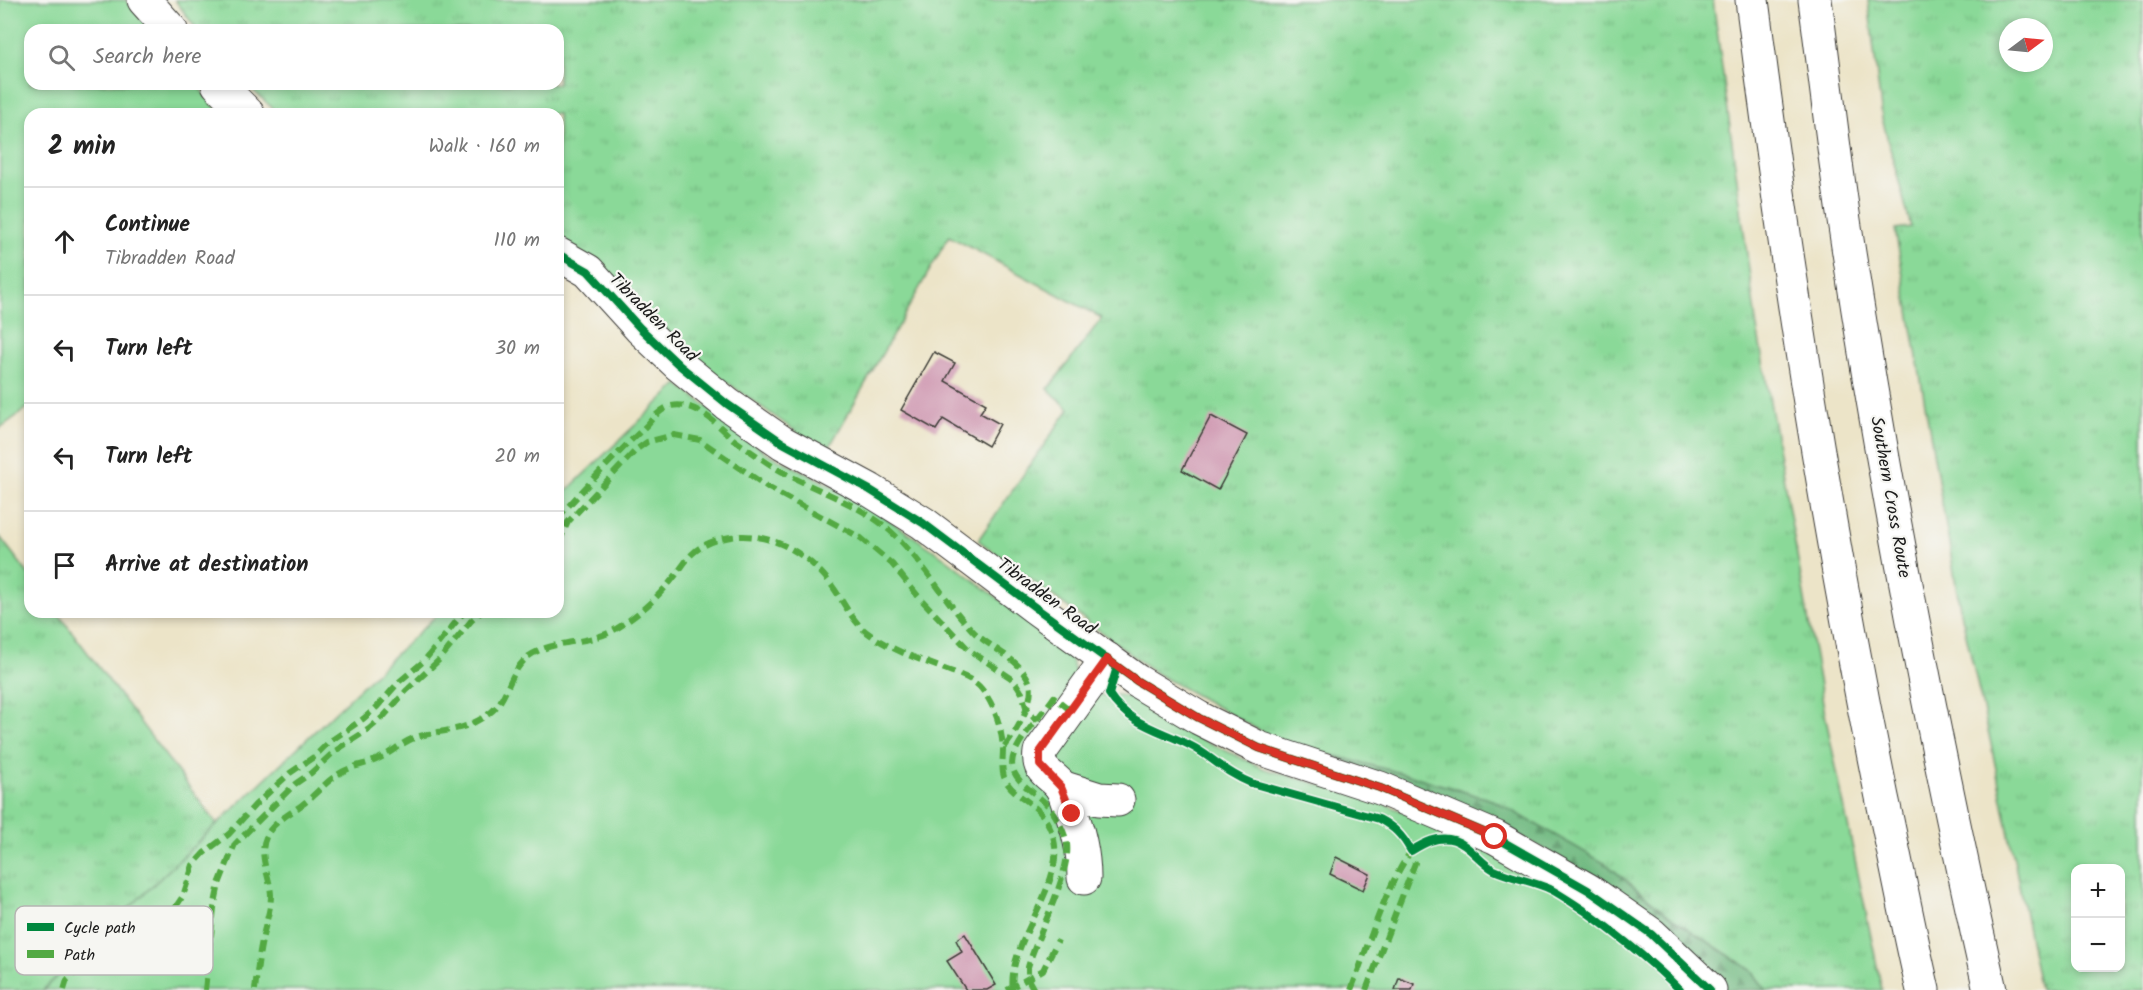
<!DOCTYPE html>
<meta charset="utf-8">
<style>
:root{--surface:#fff;--page:#f6f6f6;--text:#222;--muted:#767676;--line:#e0e0e0}
body{margin:0;font-family:Kalam,sans-serif;background:var(--page);color:var(--text)}
.controls{position:absolute;right:18px;bottom:18px;display:grid;overflow:hidden;border-radius:12px;box-shadow:0 3px 9px #0003}
.controls button{width:54px;height:54px;display:grid;place-items:center;padding:0;border:0;border-bottom:2px solid var(--line);background:var(--surface);color:var(--text);font:30px sans-serif}
.compass{position:absolute;left:1999px;top:18px;width:54px;height:54px;border-radius:50%;background:var(--surface);box-shadow:0 3px 9px #0003;rotate:74deg}
.stop{position:absolute;width:18px;height:18px;margin:-14px;border:4px solid #d93025;border-radius:50%;background:#fff}
.stop.end{background:#d93025;border-color:#fff;box-shadow:0 2px 6px #0008}
.list{margin:0;padding:0;list-style:none}
h2{display:flex;justify-content:space-between;align-items:center;height:78px;margin:0;padding:0 24px;font-size:26px}
h2 small{font-size:20px;font-weight:400;color:var(--muted)}
.list li{display:grid;grid-template-columns:39px 1fr auto;gap:18px;align-items:center;box-sizing:border-box;height:108px;padding:0 24px;border-top:2px solid var(--line)}
.list b{display:block;font-size:22px;white-space:nowrap}
.list p{margin:0;font-size:20px;white-space:nowrap;color:var(--muted)}
.list em{font-size:20px;font-style:normal;color:var(--muted)}
.icon{flex:none;width:33px;height:33px;fill:none;stroke:currentColor;stroke-width:2;stroke-linecap:round;stroke-linejoin:round}
.map{position:relative;flex:none;width:2143px;height:990px;overflow:hidden}
.search{position:absolute;background:var(--surface);box-shadow:0 3px 9px #0003;left:24px;top:24px;width:540px;height:66px;display:flex;align-items:center;gap:15px;box-sizing:border-box;padding:0 21px;border-radius:18px;color:var(--muted);font-size:22px}
.panel{position:absolute;background:var(--surface);box-shadow:0 3px 9px #0003;left:24px;top:108px;width:540px;height:510px;border-radius:18px}
.map>svg:first-child{display:block}
.grass{fill:url(#grass-tufts);stroke:#537a5a;stroke-width:1.5;fill-rule:evenodd}
.forest{fill:url(#forest-firs);stroke:#466a4e;stroke-width:1.5}
.pitch{fill:#8ad998;stroke:#537a5a;stroke-width:1.5}
.building{fill:#cf98b1}
.lines{fill:none;stroke-linecap:round;stroke-linejoin:round}
.minor-casing{stroke:#3b3a36;stroke-width:35}
.highway-casing{stroke:#3b3a36;stroke-width:35}
.minor{stroke:#fff;stroke-width:33}
.highway{stroke:#fff;stroke-width:33}
.quiet{stroke:#52a943;stroke-width:6;stroke-dasharray:12 6;stroke-linecap:butt}
.cycleway-casing{stroke:#f6f6f2;stroke-width:11}
.cycleway{stroke:#00873e;stroke-width:8}
.route{stroke:#d93025;stroke-width:8}
.labels{text-anchor:middle;stroke-width:4.5;stroke-linejoin:round;paint-order:stroke}
.street-label{font-size:18px;fill:#1c1c1c;stroke:#f6f6f2}
.key{fill:#f6f6f2;stroke:#b5b5b2;stroke-width:1.5}
.key-label{font-size:16px;fill:#1c1c1c}
</style>
<div class="map">
<svg width="2143" height="990" viewBox="0 0 2143 990">
<defs>
<pattern id="grass-tufts" width="24" height="20" patternUnits="userSpaceOnUse" patternTransform="scale(1.5)"><rect width="24" height="20" fill="#8ad998"/><path d="M3 7l-1-3M5 7V3M7 7l1-3M15 17l-1-3M17 17v-4M19 17l1-3" fill="none" stroke="#76ba82"/></pattern>
<pattern id="forest-firs" width="22" height="20" patternUnits="userSpaceOnUse" patternTransform="scale(1.5)"><rect width="22" height="20" fill="#6fb980"/><path d="M5 1l3.5 6h-7zM16 11l3.5 6h-7z" fill="#5a9668"/></pattern>
</defs>
<rect width="100%" height="100%" fill="#f6f6f2"/>
<filter id="ink" filterUnits="userSpaceOnUse"><feTurbulence type="fractalNoise" baseFrequency=".0167" numOctaves="2"/><feDisplacementMap in="SourceGraphic" scale="12" xChannelSelector="R" yChannelSelector="G"/><feConvolveMatrix kernelMatrix="1 2 1 2 8 2 1 2 1" color-interpolation-filters="sRGB"/></filter>
<filter id="wash" filterUnits="userSpaceOnUse"><feTurbulence type="fractalNoise" baseFrequency=".008" numOctaves="4" result="noise"/><feDisplacementMap in="SourceGraphic" scale="24" xChannelSelector="R" yChannelSelector="G"/><feGaussianBlur stdDeviation="1.35" result="paint"/><feColorMatrix in="noise" values="0 0 0 0 0 0 0 0 0 0 0 0 0 0 0 0 0 1.4 0 .05"/><feComposite in="paint" operator="in"/></filter>
<g filter="url(#wash)">
<rect width="100%" height="100%" fill="#ece4c8"/>
<g class="grass">
<polygon points="175,0 1713,0 1756,322 1825,714 1882,990 1766,990 1751,970 1673,919 1606,864 1416,777 1282,743 1156,673 978,540 1069,409 1048,389 1102,318 949,236 826,453 665,338 558,241 558,114 279,114 246,84 558,84 558,30 197,30"/>
<path d="M1868,0H2143V990H2040L1991,744L1960,608L1895,229L1911,227L1882,118ZM2008,27H2044V63H2008ZM2120,868V968H2076V868Z"/>
<polygon points="0,537 30,576 30,612 57,612 217,824 43,990 0,990"/>
</g>
<polygon class="forest" points="1327,754 1416,777 1495,801 1606,864 1673,919 1751,970 1766,990 1726,990 1683,945 1625,894 1514,833"/>
<g class="pitch">
<polygon points="0,0 126,0 151,30 30,30 30,84 196,84 221,114 30,114 30,406 0,428"/>
<polygon points="678,384 765,452 861,501 945,558 1064,648 1072,662 1076,676 1100,695 1119,695 1137,699 1171,723 1199,738 1265,769 1380,802 1443,828 1546,880 1649,951 1689,990 43,990 440,612 558,612 558,499"/>
</g>
<g id="blocks">
<g class="building">
<polygon points="934,352 955,363 945,381 986,404 980,413 1000,424 988,446 943,419 936,430 901,410"/>
<polygon points="1211,416 1247,435 1218,490 1182,470"/>
<polygon points="1336,857 1370,874 1363,890 1330,874"/>
<polygon points="965,934 996,985 987,990 966,990 947,961 962,952 956,940"/>
<polygon points="1399,978 1414,984 1412,990 1395,990"/>
</g>
</g>
</g>
<g filter="url(#ink)">
<use href="#blocks" fill-opacity="0" stroke="#3b3a36" stroke-width="1.5"/>
<g class="lines">
<defs>
<g id="minor">
<polyline points="144,0 171,30"/>
<polyline points="218,84 248,114"/>
<polyline points="558,254 588,271 640,328 679,365 727,404 783,443 870,490 923,523 1036,608 1137,681 1199,718 1259,748 1380,788 1495,837 1588,890 1651,934 1710,990"/>
<polyline points="1061,787 1099,799 1118,800"/>
<path d="M1084,878C1084,851 1078,828 1068,804C1066,798 1064,791 1061,786C1050,773 1037,772 1040,752L1107,659"/>
</g>
<g id="highway">
<path d="M1752,0C1786,267 1828,533 1882,797C1896,861 1908,926 1923,990"/>
<path d="M1815,0C1825,73 1833,147 1844,220C1883,479 1933,736 1990,990"/>
</g>
</defs>
<use href="#minor" class="minor-casing"/>
<use href="#highway" class="highway-casing"/>
<use href="#minor" class="minor"/>
<use href="#highway" class="highway"/>
<g class="quiet">
<path d="M558,520L561,514C588,485 614,456 643,429C652,420 659,409 671,406C697,401 716,424 733,439C741,445 750,451 759,457C797,485 845,496 883,525C920,554 941,598 974,632C991,649 1022,659 1030,684C1035,701 1014,736 1003,749"/>
<polyline points="558,544 568,522 637,449 647,442 674,435 700,440 769,488 861,538 892,564 918,596 969,650 1011,678 1017,685 1022,693 1026,707 1037,721"/>
<polyline points="64,990 67,980 114,939 129,931 154,925 167,920 183,896 193,865 204,853 229,834 255,805 290,773 315,756 329,742 363,719 377,707 400,681 424,661 464,612"/>
<polyline points="205,990 214,908 219,884 235,844 295,784 311,773 335,751 369,729 384,716 406,691 440,659 471,621 481,612"/>
<path d="M255,990C257,972 259,953 263,936C266,922 271,909 271,895C270,873 254,850 271,829C279,819 293,812 303,804C318,793 328,778 346,770C356,765 368,764 378,759C393,752 404,740 420,736C438,731 456,731 473,723C483,718 494,712 500,702C510,686 513,668 529,656C554,639 588,645 614,630C635,618 656,599 671,581C679,572 684,562 692,554C704,542 727,536 743,536C781,536 815,560 835,590C845,605 853,622 868,633C889,649 918,659 942,668C954,673 970,677 979,686C994,702 1002,728 1003,750C1003,758 1001,768 1004,777C1009,790 1023,797 1033,806C1044,814 1051,827 1054,840C1065,886 1006,944 1013,990"/>
<polyline points="1007,990 1043,970 1058,940"/>
<path d="M1034,990L1028,979V967C1037,935 1071,873 1067,844C1065,832 1057,817 1049,807C1036,791 1004,779 1014,754C1022,735 1042,714 1054,697L1070,710"/>
<path d="M1351,990C1369,944 1383,892 1411,851"/>
<polyline points="1366,990 1415,863 1411,851"/>
</g>
<defs>
<g id="cycleway">
<polyline points="558,254 588,271 640,328 679,365 727,404 783,443 870,490 923,523 1036,608 1137,681 1199,718 1259,748 1380,788 1495,837 1588,890 1651,934 1710,990"/>
<path d="M1117,667L1109,694C1129,726 1165,731 1195,748C1217,761 1226,773 1251,783L1379,819C1394,827 1402,835 1411,851C1424,843 1438,835 1454,840C1470,845 1479,862 1494,870C1512,878 1532,881 1550,889C1562,895 1574,904 1585,911C1618,935 1651,961 1680,990"/>
</g>
</defs>
<use href="#cycleway" class="cycleway-casing"/>
<use href="#cycleway" class="cycleway"/>
</g>
</g>
<g class="lines" filter="url(#ink)">
<polyline class="route" points="1072,814 1061,787 1040,765 1040,752 1107,659 1137,681 1199,718 1259,748 1380,788 1495,837"/>
</g>
<g class="labels">
<g class="street-label">
<text transform="translate(654 317) rotate(45)" y="6">Tibradden Road</text>
<text transform="translate(1891 497) rotate(80)" y="6">Southern Cross Route</text>
<text transform="translate(1047 596) rotate(36)" y="6">Tibradden Road</text>
</g>
</g>
<rect x="15" y="906" width="198" height="69" rx="9" class="key"/>
<rect x="27" y="923" width="27" height="8" fill="#00873e"/>
<rect x="27" y="950" width="27" height="8" fill="#52a943"/>
<g class="key-label">
<text x="64" y="933">Cycle path</text>
<text x="64" y="960">Path</text>
</g>
</svg>
<div class="controls">
<button>+</button>
<button>−</button>
</div>
<svg class="compass" viewBox="-18 -18 36 36"><path d="M0-13l5 13h-10z" fill="#e53935"/><path d="M0 13l5-13h-10z" fill="#767676"/></svg>
<div class="stop" style="left:1495px;top:837px"></div>
<div class="stop end" style="left:1072px;top:814px"></div>
<div class="search"><svg class="icon" aria-label="search" viewBox="0 0 24 24"><circle cx="10" cy="10" r="6"/><path d="M15 15l6 6"/></svg>Search here</div>
<section class="panel">
<h2>2 min<small>Walk · 160 m</small></h2>
<ul class="list">
<li><svg class="icon" aria-label="ahead" viewBox="0 0 24 24"><path d="M12 20V5M6 11l6-6 6 6"/></svg><div><b>Continue</b><p>Tibradden Road</p></div><em>110 m</em></li>
<li><svg class="icon" aria-label="left" viewBox="0 0 24 24"><path d="M17 20v-9H6M10 6l-5 5 5 5"/></svg><div><b>Turn left</b></div><em>30 m</em></li>
<li><svg class="icon" aria-label="left" viewBox="0 0 24 24"><path d="M17 20v-9H6M10 6l-5 5 5 5"/></svg><div><b>Turn left</b></div><em>20 m</em></li>
<li><svg class="icon" aria-label="arrive" viewBox="0 0 24 24"><path d="M6 21V4h12l-3 4 3 4H6"/></svg><div><b>Arrive at destination</b></div></li>
</ul>
</section>
</div>
